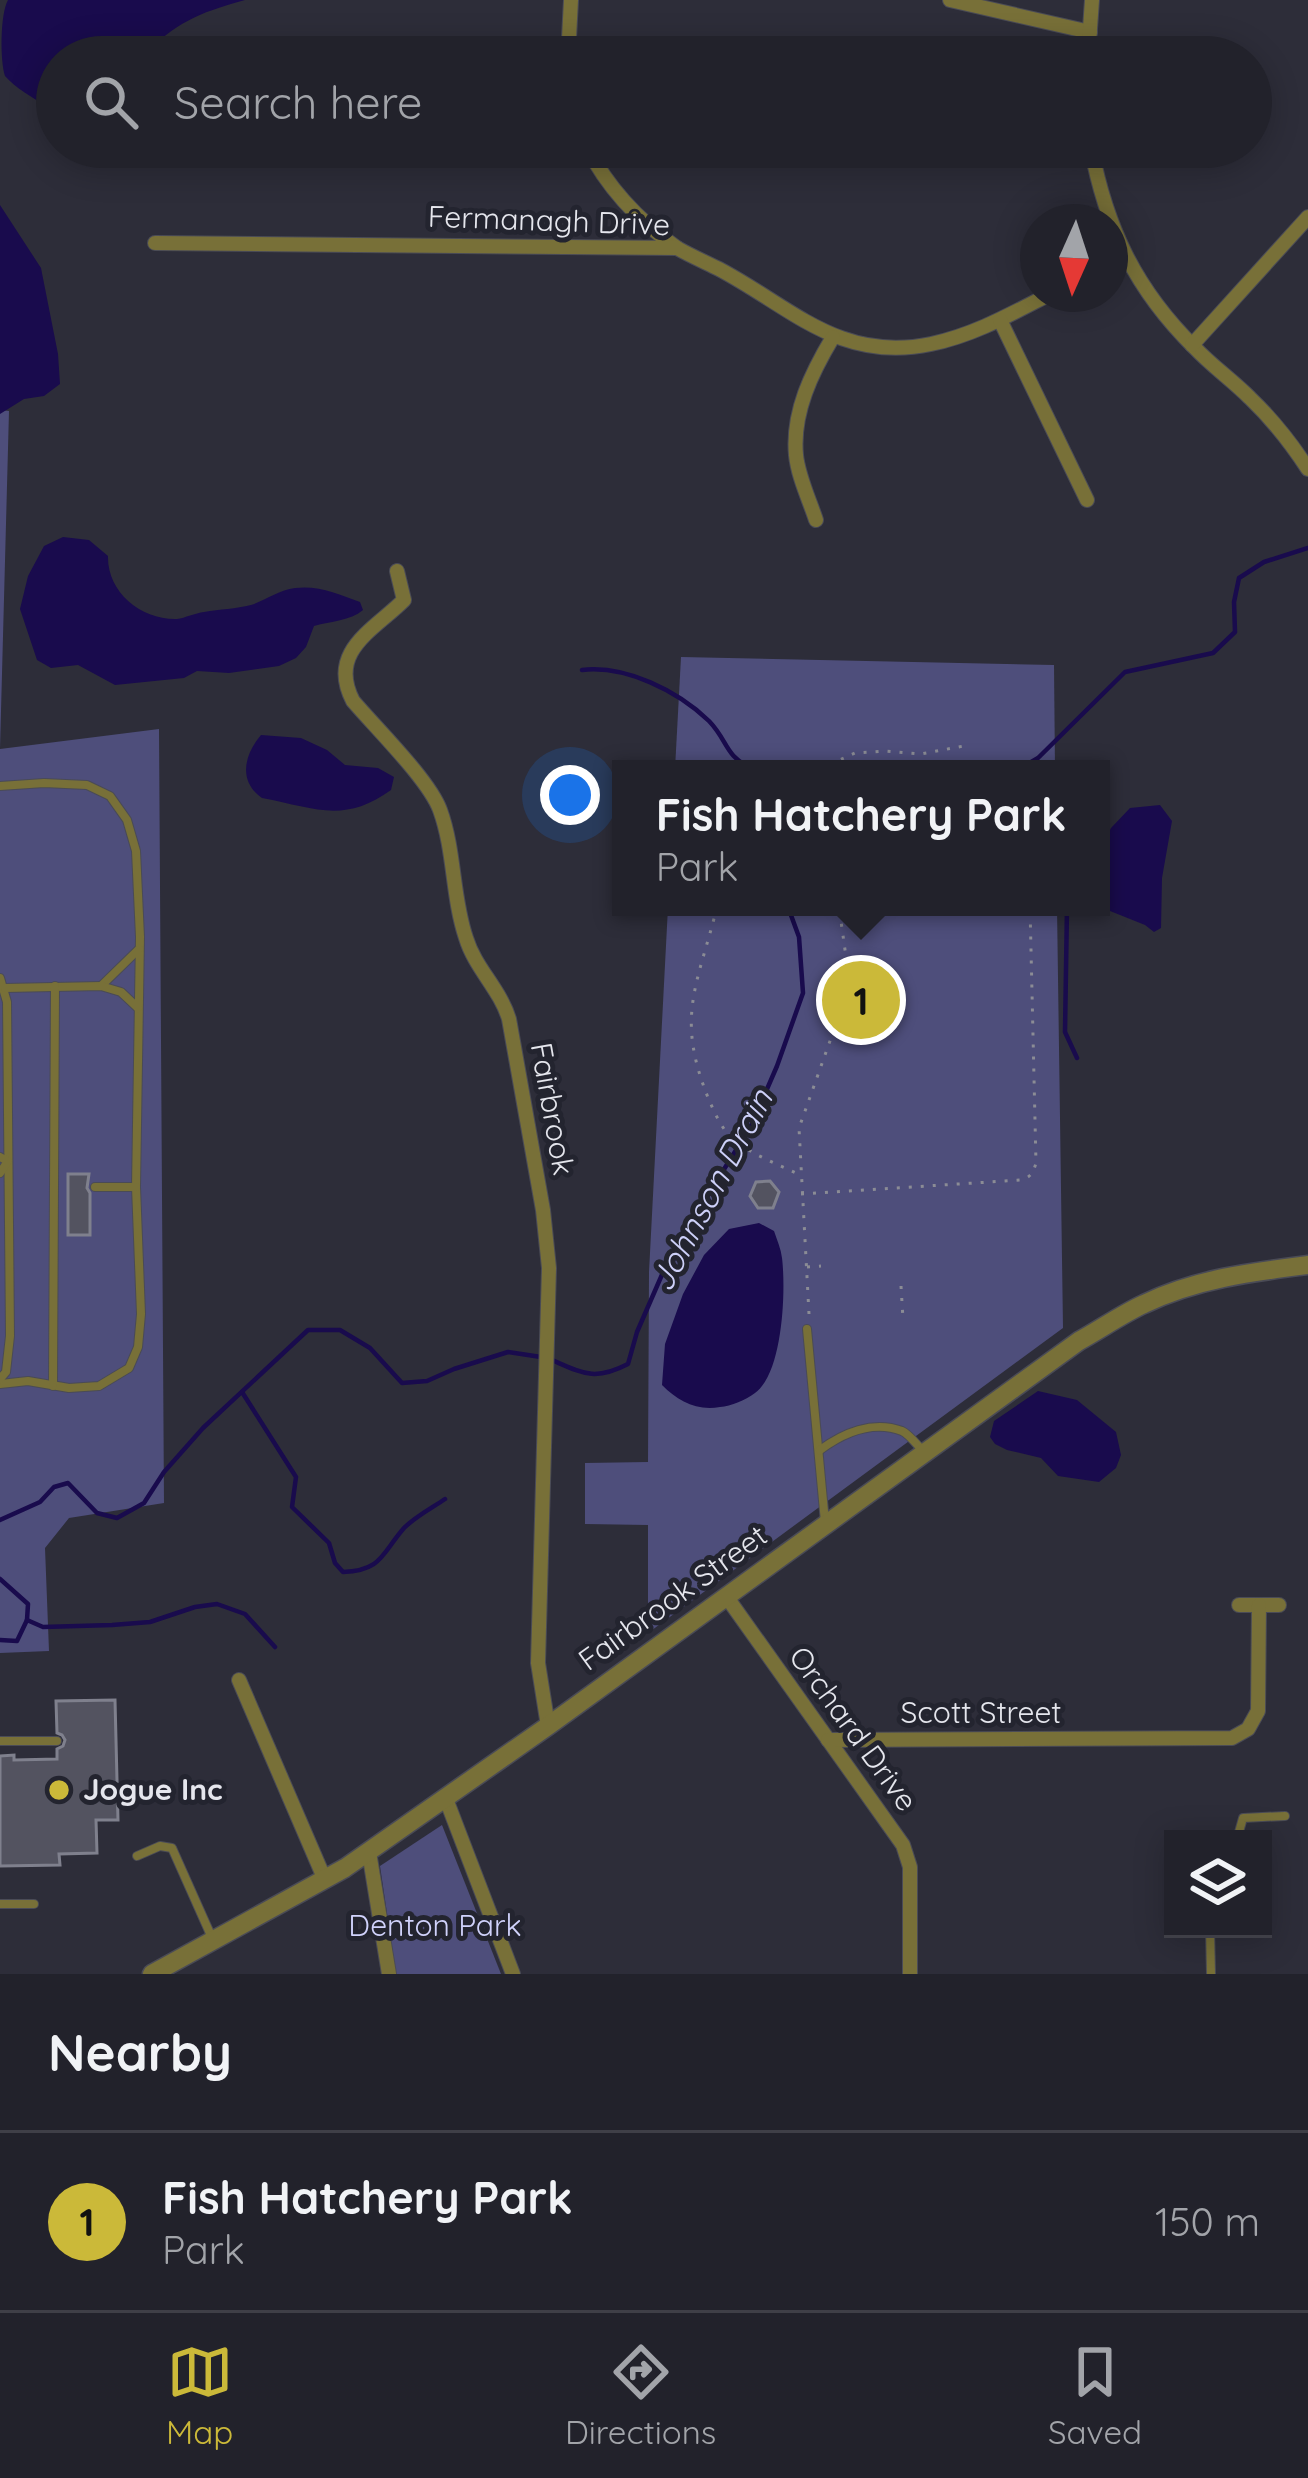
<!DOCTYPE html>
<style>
:root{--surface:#22222b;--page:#2e2f37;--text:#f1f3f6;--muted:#a2a4a9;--line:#3f3f47;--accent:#cbb939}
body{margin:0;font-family:Quicksand,sans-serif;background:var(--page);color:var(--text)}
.controls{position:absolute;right:36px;bottom:36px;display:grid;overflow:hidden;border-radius:0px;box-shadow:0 6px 30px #0003}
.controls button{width:108px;height:108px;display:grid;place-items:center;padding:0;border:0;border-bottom:3px solid var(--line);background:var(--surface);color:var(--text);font:60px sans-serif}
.compass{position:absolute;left:1020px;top:204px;width:108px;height:108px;border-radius:50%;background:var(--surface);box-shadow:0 6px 30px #0003;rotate:183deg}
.you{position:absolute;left:570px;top:795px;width:42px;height:42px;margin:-30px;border:9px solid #fff;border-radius:50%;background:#1a73e8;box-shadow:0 0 0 18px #1a73e833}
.badge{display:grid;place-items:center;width:78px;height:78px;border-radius:50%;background:var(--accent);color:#111;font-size:39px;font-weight:700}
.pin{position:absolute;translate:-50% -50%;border:6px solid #fff;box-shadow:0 3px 12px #0006}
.popup{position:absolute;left:612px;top:760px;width:498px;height:156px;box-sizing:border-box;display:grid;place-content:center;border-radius:0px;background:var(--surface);filter:drop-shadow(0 3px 9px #0005);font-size:39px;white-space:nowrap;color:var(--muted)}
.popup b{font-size:45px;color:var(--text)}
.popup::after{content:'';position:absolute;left:50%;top:100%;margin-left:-24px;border:24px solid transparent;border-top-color:var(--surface)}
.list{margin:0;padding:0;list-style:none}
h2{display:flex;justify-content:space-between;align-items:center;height:156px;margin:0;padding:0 48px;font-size:51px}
h2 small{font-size:39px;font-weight:400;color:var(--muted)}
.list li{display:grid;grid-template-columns:78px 1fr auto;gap:36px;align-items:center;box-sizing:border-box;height:180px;padding:0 48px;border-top:3px solid var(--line)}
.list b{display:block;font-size:45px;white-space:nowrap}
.list p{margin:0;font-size:39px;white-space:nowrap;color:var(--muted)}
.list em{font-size:39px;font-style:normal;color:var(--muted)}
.icon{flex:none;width:66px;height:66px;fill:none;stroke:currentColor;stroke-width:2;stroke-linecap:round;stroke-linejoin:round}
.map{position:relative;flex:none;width:1308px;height:1974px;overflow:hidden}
.search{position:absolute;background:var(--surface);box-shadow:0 6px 30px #0003;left:36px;right:36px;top:36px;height:132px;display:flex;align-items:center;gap:30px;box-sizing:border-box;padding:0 42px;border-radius:66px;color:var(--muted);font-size:45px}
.sheet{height:336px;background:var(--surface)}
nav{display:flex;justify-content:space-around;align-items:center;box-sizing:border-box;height:168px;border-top:3px solid var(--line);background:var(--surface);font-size:33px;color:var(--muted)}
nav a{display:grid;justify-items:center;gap:6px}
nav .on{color:var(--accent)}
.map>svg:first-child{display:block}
.green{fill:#4e4e7b}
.water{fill:#190b4d}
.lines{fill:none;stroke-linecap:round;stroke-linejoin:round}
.stream{stroke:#190b4d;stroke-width:4.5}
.building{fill:#535360;stroke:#7f808d;stroke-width:3}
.service-casing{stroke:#4a4b56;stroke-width:10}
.minor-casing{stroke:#4a4b56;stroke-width:16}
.tertiary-casing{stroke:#4a4b56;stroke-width:21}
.path{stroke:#8b8c95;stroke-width:3;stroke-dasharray:3 9;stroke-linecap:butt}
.service{stroke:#787038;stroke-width:8}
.minor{stroke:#787038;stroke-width:14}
.tertiary{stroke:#787038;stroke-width:18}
.poi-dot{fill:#cbb939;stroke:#23242f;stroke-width:4.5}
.labels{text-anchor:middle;stroke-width:10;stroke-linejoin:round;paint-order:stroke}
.street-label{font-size:30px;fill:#e5e6ed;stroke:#23242f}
.poi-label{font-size:30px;font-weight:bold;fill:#e5e6ed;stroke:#23242f;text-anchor:start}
.park-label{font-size:30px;fill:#d0d2fb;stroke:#23242f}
.water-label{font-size:33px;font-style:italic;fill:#cdd0f8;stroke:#23242f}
</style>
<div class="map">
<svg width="1308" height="1974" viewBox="0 0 1308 1974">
<rect width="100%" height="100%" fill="#2d2d39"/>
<g class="green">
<polygon points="0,410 9,411 0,749 159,729 164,1503 69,1518 45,1548 49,1651 0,1653"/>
<polygon points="681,657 1054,665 1055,769 675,769"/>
<polygon points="668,907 1057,907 1063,1328 648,1633 648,1525 585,1524 585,1463 648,1462 649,1272"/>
<polygon points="442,1825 501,1974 396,1974 380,1866"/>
</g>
<g class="water">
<path d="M8,0H245C195,14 178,22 141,57H57V105L45,106C33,97 15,88 5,76C0,61 0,14 8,0Z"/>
<polygon points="0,205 41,268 58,354 60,384 44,396 24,399 0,414"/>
<path d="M63,537L89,540L108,556C107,592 141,620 177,619C185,618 195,613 204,612C220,609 236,609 251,605C266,600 279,590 295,588C318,585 339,594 360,602L363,610C350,621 331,621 314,626L306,647L296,658L279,666L229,673L197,671L184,678L115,685L78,665L51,668L37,660L20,609L28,576L44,546Z"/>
<path d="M261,735L301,738L327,750L345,765L378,768L394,777L391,790C344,824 315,808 262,798C238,781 244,755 261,735Z"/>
<polygon points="1160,805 1172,821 1162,878 1161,928 1154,932 1145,925 1100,907 1101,848 1111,828 1130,808"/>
<path d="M759,1223L774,1231C777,1240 781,1249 782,1258C786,1290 783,1373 755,1393C746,1400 731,1406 720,1407C696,1411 678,1401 662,1385L665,1344L683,1294L704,1255L729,1229Z"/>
<polygon points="1038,1391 1077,1400 1116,1432 1121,1455 1116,1468 1099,1482 1058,1476 1041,1458 1007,1450 995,1444 990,1437 994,1421"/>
</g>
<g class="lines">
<g class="stream">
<path d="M582,670C626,665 678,691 709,721C729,742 723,754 752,769"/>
<polyline points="1019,769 1038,758 1125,672 1213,653 1235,632 1234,602 1239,578 1264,562 1308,548"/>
<polyline points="1067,907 1065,1032 1077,1058"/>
<path d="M552,1360C584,1374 595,1381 628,1364L637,1332L664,1270L681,1251L698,1211L751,1126L777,1066L803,993L799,937L788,907"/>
<path d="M242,1392L296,1477L292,1507L329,1543L335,1563L343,1572C382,1571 382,1553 404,1528C416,1516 432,1508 445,1499"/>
<polyline points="0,1520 40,1502 54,1487 68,1483 97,1513 117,1518 144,1503 164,1472 203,1428 308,1330 340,1330 370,1348 402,1383 427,1381 454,1369 508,1352 541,1357"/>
<polyline points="0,1579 28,1604 27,1620 17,1641 0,1640"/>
<polyline points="27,1620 43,1627 112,1625 150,1622 195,1607 217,1604 245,1614 275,1647"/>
</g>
</g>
<g class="building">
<polygon points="68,1174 89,1174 87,1188 90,1193 90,1235 68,1235"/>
<polygon points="770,1181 779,1192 773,1208 758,1208 750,1196 756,1182"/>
<polygon points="115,1700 118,1820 96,1820 97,1853 59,1854 60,1865 0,1866 0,1756 14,1755 14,1760 57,1759 57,1749 63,1746 65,1740 62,1735 57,1733 56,1701"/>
</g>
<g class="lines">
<defs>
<g id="service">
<polyline points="0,786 44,783 87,785 110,796 127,820 136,851 140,937 136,1187 141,1314 138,1347 129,1368 99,1386 69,1388 28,1381 0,1384"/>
<polyline points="0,978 7,1002 10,1336 6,1372 0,1379"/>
<polyline points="101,986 139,949"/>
<polyline points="5,988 101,986 121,992 138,1008"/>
<polyline points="0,1157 8,1161 0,1173"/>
<polyline points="95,1187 136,1187"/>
<polyline points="807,1329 825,1522"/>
<polyline points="53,1386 55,986"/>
<path d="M820,1450C843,1433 873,1420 902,1431C909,1434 917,1445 923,1451"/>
<polyline points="0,1741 57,1741"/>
<polyline points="1237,1839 1243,1818 1285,1816"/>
<polyline points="137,1856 160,1846 172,1848 213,1940"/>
<polyline points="0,1904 34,1904"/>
<polyline points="1210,1929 1211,1974"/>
</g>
<g id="minor">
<polyline points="950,0 1090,32"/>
<polyline points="568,57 571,0"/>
<polyline points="1088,57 1092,0"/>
<path d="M587,147C608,189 639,221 677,248"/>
<path d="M1091,147C1106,228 1136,290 1195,348C1212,366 1232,380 1250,398C1272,419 1291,443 1308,469"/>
<path d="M155,243L677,248C691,256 705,262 719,269C791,307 840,363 931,344C974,335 1011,314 1050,294"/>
<polyline points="1000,320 1087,500"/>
<polyline points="1192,345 1308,217"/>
<path d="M816,520C809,499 798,476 796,455C792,412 812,372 833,337"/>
<path d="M397,571L404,600C374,630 327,651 353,701C376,728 429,780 440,810C455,851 452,897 466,938C475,968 500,989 509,1019L543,1210L549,1268L538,1663L548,1726"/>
<polyline points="726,1596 903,1845 910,1867 910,1974"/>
<polyline points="1239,1605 1279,1605"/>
<polyline points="239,1680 325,1880"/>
<polyline points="828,1740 1232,1738 1248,1729 1258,1711 1259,1605"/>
<polyline points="446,1799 513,1974"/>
<polyline points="369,1852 389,1974"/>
</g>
<path id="tertiary" d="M152,1974L345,1868L548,1726L1079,1341C1101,1329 1122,1314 1144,1304C1195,1279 1252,1272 1308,1265"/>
</defs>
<use href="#service" class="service-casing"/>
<use href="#minor" class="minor-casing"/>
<use href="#tertiary" class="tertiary-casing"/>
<g class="path">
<polyline points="819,769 855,753 885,751 921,754 969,745"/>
<path d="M717,907C697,987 675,1017 709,1100C715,1113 722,1130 733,1139C752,1155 778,1164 800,1175"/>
<path d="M801,1194L1021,1180C1031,1177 1033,1173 1036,1163L1030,907"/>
<polyline points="807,1267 821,1266"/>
<polyline points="901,1286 903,1319"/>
<polyline points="809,1314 799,1128 846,996 847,964 839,907"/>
</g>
<use href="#service" class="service"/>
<use href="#minor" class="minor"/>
<use href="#tertiary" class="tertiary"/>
</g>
<circle class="poi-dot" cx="59" cy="1790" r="12"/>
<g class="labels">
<g class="street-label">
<text transform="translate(549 221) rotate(2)" y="10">Fermanagh Drive</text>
<text transform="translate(552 1109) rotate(80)" y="10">Fairbrook</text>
<text transform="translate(673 1598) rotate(-36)" y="10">Fairbrook Street</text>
<text x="981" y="1723">Scott Street</text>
<text transform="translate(853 1729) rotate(54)" y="10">Orchard Drive</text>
</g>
<g class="poi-label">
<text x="83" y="1800">Jogue Inc</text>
</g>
<g class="park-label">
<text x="435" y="1936">Denton Park</text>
</g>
<g class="water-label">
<text transform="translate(711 1190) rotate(-62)" y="12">Johnson Drain</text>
</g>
</g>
</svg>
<div class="controls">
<button><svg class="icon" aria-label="layers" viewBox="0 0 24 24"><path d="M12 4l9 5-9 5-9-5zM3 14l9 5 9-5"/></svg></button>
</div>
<svg class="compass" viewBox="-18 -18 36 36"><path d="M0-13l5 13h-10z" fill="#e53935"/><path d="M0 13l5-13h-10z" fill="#a2a4a9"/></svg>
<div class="you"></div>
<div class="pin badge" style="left:861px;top:1000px">1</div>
<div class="popup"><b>Fish Hatchery Park</b>Park</div>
<div class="search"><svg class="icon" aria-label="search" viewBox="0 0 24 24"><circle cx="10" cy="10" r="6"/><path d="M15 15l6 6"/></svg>Search here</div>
</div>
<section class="sheet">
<h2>Nearby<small></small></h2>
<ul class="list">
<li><span class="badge">1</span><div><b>Fish Hatchery Park</b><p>Park</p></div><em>150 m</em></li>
</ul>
</section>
<nav>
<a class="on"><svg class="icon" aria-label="map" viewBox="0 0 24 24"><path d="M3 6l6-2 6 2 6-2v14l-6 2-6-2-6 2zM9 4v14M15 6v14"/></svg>Map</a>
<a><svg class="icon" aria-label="directions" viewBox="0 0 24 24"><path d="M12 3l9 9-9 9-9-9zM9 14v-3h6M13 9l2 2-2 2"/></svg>Directions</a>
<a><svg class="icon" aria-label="saved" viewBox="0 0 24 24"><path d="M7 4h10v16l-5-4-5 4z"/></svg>Saved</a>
</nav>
